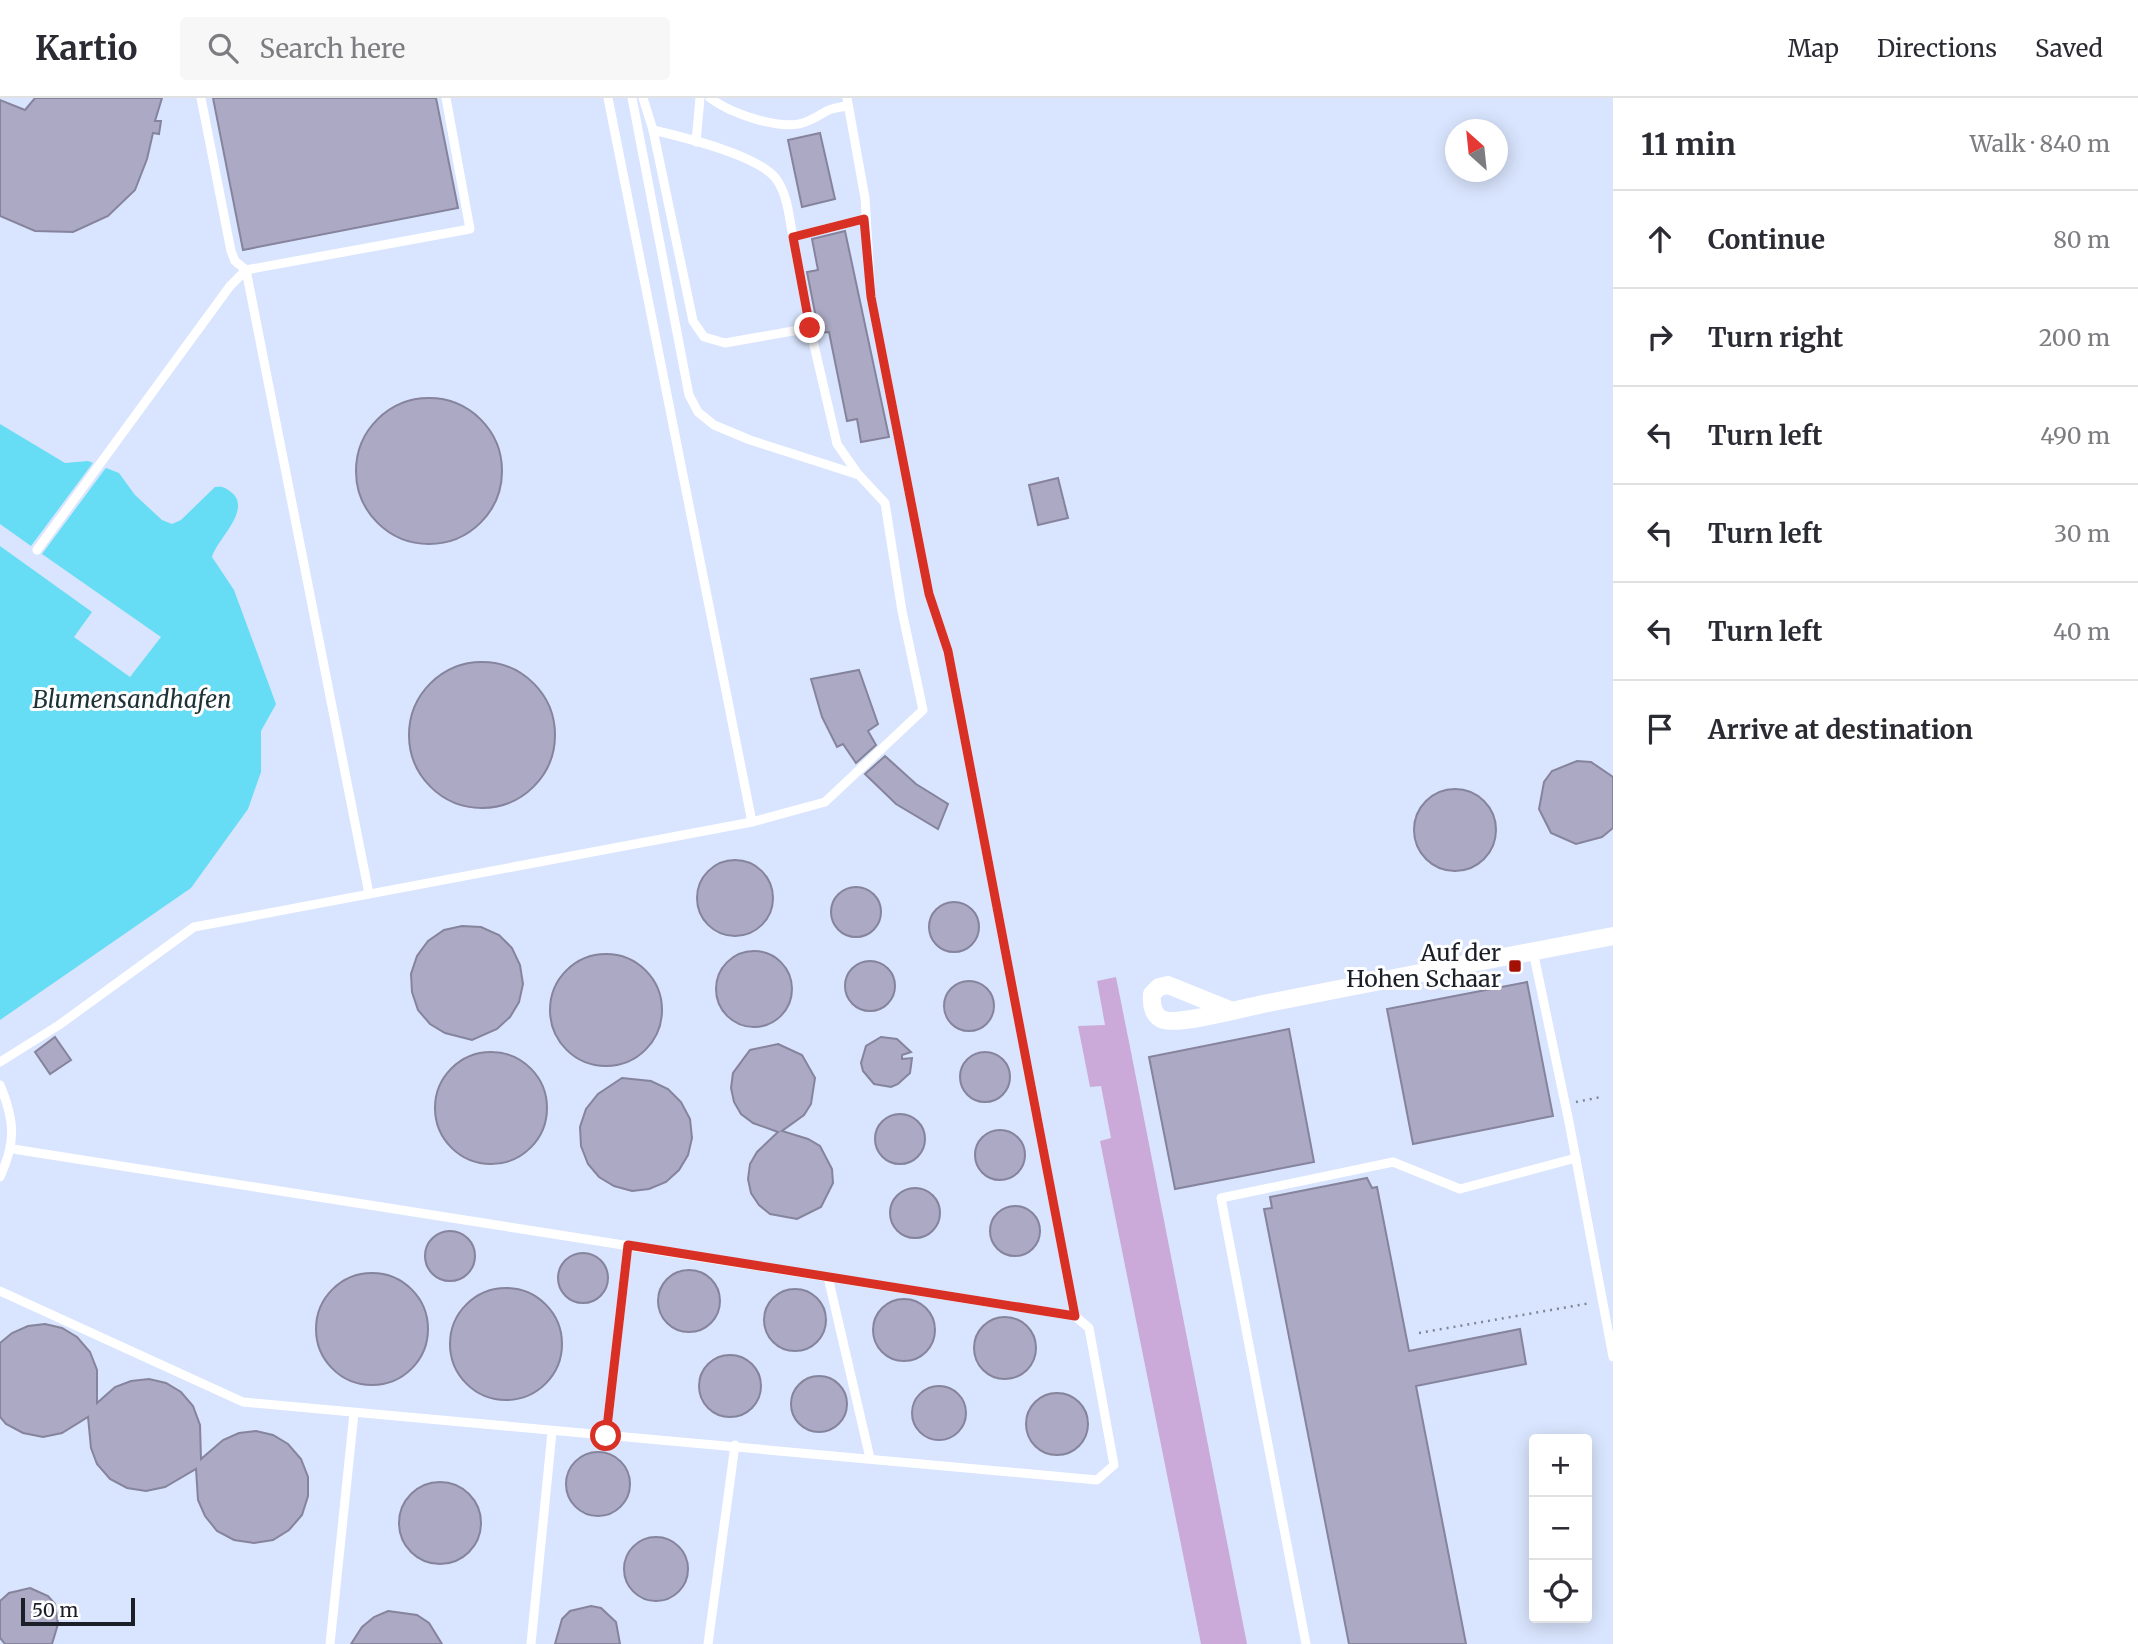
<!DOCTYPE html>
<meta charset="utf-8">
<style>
:root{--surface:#fff;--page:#f7f7f7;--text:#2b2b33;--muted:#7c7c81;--line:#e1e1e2}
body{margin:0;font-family:Merriweather,serif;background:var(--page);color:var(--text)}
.controls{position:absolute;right:21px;bottom:21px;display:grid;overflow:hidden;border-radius:7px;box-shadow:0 4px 18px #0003}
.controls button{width:63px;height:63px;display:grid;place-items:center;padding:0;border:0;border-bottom:2px solid var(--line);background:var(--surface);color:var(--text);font:35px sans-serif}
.compass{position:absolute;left:1445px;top:21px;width:63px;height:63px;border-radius:50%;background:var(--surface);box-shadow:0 4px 18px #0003;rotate:333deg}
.scale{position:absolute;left:21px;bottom:18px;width:114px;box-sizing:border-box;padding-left:7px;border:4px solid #1a1f28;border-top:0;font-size:19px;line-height:24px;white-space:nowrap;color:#1a1f28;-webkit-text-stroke:5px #fff;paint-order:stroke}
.stop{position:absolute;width:21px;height:21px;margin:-16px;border:5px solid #d93025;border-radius:50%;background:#fff}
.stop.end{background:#d93025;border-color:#fff;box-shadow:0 2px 7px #0008}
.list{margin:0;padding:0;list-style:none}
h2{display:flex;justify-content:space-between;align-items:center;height:91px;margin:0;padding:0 28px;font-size:30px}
h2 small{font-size:23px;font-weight:400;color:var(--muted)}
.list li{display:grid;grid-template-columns:46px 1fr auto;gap:21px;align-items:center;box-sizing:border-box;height:98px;padding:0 28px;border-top:2px solid var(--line)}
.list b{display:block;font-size:26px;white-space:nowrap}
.list em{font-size:23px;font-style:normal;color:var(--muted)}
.icon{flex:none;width:38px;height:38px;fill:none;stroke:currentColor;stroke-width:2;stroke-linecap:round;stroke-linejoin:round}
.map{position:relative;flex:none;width:1613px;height:1546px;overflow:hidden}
header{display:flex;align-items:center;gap:42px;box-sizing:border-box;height:98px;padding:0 35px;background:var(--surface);border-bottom:2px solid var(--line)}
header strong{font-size:33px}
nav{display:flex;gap:38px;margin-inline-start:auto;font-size:24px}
.search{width:490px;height:63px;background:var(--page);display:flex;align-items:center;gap:18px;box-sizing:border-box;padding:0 24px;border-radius:7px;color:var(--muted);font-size:26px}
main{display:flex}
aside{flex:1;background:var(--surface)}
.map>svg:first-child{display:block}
.green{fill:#cbaada}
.water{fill:#67dcf5}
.pier{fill:#d9e5fe}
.building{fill:#aba9c3;stroke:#86849c;stroke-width:2}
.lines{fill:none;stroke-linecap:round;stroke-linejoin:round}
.path{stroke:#7d8697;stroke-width:2.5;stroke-dasharray:2 5;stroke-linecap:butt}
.service{stroke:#fff;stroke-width:9}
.minor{stroke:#fff;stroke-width:18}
.route{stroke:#d93025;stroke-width:9}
.poi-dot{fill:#a41005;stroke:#fff;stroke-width:2.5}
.labels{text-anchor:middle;stroke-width:6;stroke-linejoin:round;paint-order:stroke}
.poi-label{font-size:23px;fill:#1a1f28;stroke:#fff;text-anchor:end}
.water-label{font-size:24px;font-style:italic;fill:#1d3237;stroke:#fff}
</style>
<header>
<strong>Kartio</strong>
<div class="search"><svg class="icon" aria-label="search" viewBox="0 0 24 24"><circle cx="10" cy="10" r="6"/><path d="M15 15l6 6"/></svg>Search here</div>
<nav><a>Map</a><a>Directions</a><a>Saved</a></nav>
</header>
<main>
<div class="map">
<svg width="1613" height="1546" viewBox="0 0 1613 1546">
<rect width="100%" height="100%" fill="#d9e5fe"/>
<polygon class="green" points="1116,879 1131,954 1247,1546 1201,1546 1100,1043 1111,1040 1101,988 1090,989 1078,928 1105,927 1097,883"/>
<path class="water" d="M0,326L65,365L88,363L119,375L135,397L162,422L172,426L181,422L215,389C222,388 225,389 231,394C253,411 217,441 212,459L234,492L276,606L261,633V674L248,711L191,790L0,922Z"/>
<polygon class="pier" points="95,362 108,367 42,456 161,539 130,579 74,539 92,514 0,448 0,426 31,448"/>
<g class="building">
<polygon points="35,0 162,0 155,23 161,23 159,36 153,35 147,61 135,92 108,118 73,134 35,133 0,118 0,2 25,12"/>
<polygon points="213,0 436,0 458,110 243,152"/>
<polygon points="820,35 835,101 802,109 788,42"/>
<polygon points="845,133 889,339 861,344 857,321 847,323 829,234 819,235 807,174 818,172 812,141"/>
<circle cx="429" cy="373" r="73"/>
<polygon points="1058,380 1068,420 1038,427 1029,387"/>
<circle cx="482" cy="637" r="73"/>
<polygon points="859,572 878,626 868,633 876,647 856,665 843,646 837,649 822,619 811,581"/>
<polygon points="885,658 916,686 948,706 938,731 896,706 865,676"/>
<polygon points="1577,663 1591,664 1613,679 1613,730 1602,739 1576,746 1551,735 1539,711 1544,684 1552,673"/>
<circle cx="1455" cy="732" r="41"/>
<circle cx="735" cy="800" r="38"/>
<circle cx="856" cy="814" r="25"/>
<circle cx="954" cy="829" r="25"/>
<polygon points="462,828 481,829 499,837 512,850 520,867 523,886 519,904 510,919 497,931 472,942 445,935 430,926 418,912 412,894 411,876 417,858 428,843 444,832"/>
<circle cx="754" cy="891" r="38"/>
<circle cx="606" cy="912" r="56"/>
<circle cx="870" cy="888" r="25"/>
<circle cx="969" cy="908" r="25"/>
<polygon points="1527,884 1553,1018 1413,1046 1387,911"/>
<polygon points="1289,931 1314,1064 1175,1091 1149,959"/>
<polygon points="55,939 71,962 50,976 35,954"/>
<polygon points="881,939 897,941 911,954 902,957 902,961 912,960 910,975 898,986 891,989 874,986 863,973 861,965 866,948"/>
<polygon points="778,946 802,957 815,980 811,1006 804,1017 782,1033 808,1041 820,1048 832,1071 833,1085 821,1109 797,1121 770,1116 759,1107 751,1095 748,1081 750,1066 757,1054 778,1034 753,1025 741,1016 734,1004 731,990 733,975 750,952"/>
<circle cx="985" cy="979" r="25"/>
<circle cx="491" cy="1010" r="56"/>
<polygon points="622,980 651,983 668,991 681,1004 690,1021 692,1040 688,1057 679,1072 666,1084 649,1091 632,1093 614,1088 599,1079 588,1066 581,1048 580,1029 586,1011 598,996"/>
<circle cx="900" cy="1041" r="25"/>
<circle cx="1000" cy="1057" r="25"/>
<polygon points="1367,1080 1372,1090 1377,1089 1409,1253 1520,1231 1526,1266 1416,1288 1466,1546 1349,1546 1264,1111 1272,1110 1270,1099"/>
<circle cx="915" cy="1115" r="25"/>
<circle cx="1015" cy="1133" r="25"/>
<circle cx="450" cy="1158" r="25"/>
<circle cx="583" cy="1180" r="25"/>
<circle cx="689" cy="1203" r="31"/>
<circle cx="372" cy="1231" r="56"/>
<circle cx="506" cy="1246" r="56"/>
<circle cx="795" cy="1222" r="31"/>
<circle cx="904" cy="1232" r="31"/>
<circle cx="1005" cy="1250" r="31"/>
<polygon points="45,1226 62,1230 77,1239 90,1254 97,1272 97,1305 115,1289 131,1283 149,1281 166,1285 181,1294 193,1308 200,1327 201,1361 223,1342 239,1335 256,1333 273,1337 288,1346 301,1361 308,1379 308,1398 302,1417 289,1432 273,1442 254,1445 234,1442 217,1433 205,1418 198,1402 196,1371 165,1389 146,1393 127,1390 110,1381 97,1366 91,1350 88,1319 62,1335 43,1339 23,1335 6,1326 0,1319 0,1245 12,1235 28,1228"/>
<circle cx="730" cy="1288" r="31"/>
<circle cx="819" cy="1306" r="28"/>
<circle cx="939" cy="1315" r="27"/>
<circle cx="1057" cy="1326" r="31"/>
<circle cx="598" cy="1386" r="32"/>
<circle cx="440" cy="1425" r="41"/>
<circle cx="656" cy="1471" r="32"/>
<polygon points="30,1490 48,1498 55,1506 58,1526 52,1546 5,1546 0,1540 0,1503 9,1495"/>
<polygon points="591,1508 601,1510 616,1524 620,1546 555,1546 562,1521 570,1513"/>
<polygon points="388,1513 417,1517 429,1525 442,1546 351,1546 362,1529 374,1519"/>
</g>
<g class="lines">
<g class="path">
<polyline points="1576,1004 1601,999"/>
<polyline points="1419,1235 1591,1205"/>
</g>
<g class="service">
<polyline points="608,0 752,724 825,704 923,612 902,513 885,405 859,377 750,342 714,327 698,314 689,297 632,0"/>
<polyline points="643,0 653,32 693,223 704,239 725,245 810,230 793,139 864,121"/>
<path d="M710,0C730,15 783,35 808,23C828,14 823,11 848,8"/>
<path d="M653,32C683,39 760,57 777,82C788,98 789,120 793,139"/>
<polyline points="696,44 700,0"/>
<polyline points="810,230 837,346 858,376"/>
<polyline points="37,452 230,188 246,172 235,163 231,153 201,0"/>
<polyline points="369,796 246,172 470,131 446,0"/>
<polyline points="1533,853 1569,1024 1613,1259"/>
<polyline points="0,964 59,927 194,829 752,724"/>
<path d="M0,987C15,1023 16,1044 0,1079"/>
<polyline points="13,1051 1075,1218"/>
<polyline points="828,1179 870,1360"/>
<polyline points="0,1193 243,1304 1097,1382 1114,1367 1089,1230 1075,1218 948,553 929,496 871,199 865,100 847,0"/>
<polyline points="606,1338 628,1147"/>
<polyline points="330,1546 354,1315"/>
<polyline points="531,1546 552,1334"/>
<polyline points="708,1546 735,1347"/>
<polyline points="1306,1546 1221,1100 1393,1064 1460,1091 1576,1060"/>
</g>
<path class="minor" d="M1230,912L1168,887L1159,889L1152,896C1151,906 1153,919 1164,922C1180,927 1244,910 1263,906C1380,883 1496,860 1613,838"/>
</g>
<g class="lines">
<polyline class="route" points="606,1338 628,1147 1075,1218 948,553 929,496 871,199 864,121 793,139 810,230"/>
</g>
<rect class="poi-dot" x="1508" y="861" width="14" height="14" rx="3.5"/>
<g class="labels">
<g class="poi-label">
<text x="1501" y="863">Auf der<tspan x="1501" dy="26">Hohen Schaar</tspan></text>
</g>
<g class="water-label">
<text x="132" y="610">Blumensandhafen</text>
</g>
</g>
</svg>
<div class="controls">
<button>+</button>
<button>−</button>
<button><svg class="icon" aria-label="locate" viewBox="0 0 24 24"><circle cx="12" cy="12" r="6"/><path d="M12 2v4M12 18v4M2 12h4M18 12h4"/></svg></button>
</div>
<svg class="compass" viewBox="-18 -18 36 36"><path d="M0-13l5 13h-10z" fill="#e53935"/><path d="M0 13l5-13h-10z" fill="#7c7c81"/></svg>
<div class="scale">50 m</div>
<div class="stop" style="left:606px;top:1338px"></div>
<div class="stop end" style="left:810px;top:230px"></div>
</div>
<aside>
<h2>11 min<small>Walk · 840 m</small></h2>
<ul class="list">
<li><svg class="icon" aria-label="ahead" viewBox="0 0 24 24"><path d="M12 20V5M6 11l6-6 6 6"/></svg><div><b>Continue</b></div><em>80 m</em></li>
<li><svg class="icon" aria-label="right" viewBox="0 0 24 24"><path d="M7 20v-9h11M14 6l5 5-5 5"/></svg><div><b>Turn right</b></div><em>200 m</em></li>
<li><svg class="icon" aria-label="left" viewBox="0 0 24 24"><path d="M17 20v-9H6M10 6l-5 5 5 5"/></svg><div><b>Turn left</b></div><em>490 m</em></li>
<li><svg class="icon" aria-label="left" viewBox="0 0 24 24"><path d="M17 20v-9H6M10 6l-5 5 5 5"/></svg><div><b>Turn left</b></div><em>30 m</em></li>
<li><svg class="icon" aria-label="left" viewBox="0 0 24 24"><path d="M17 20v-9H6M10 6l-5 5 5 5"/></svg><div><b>Turn left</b></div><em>40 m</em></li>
<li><svg class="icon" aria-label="arrive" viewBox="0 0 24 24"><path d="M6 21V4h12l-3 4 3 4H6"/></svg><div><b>Arrive at destination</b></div></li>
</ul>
</aside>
</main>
